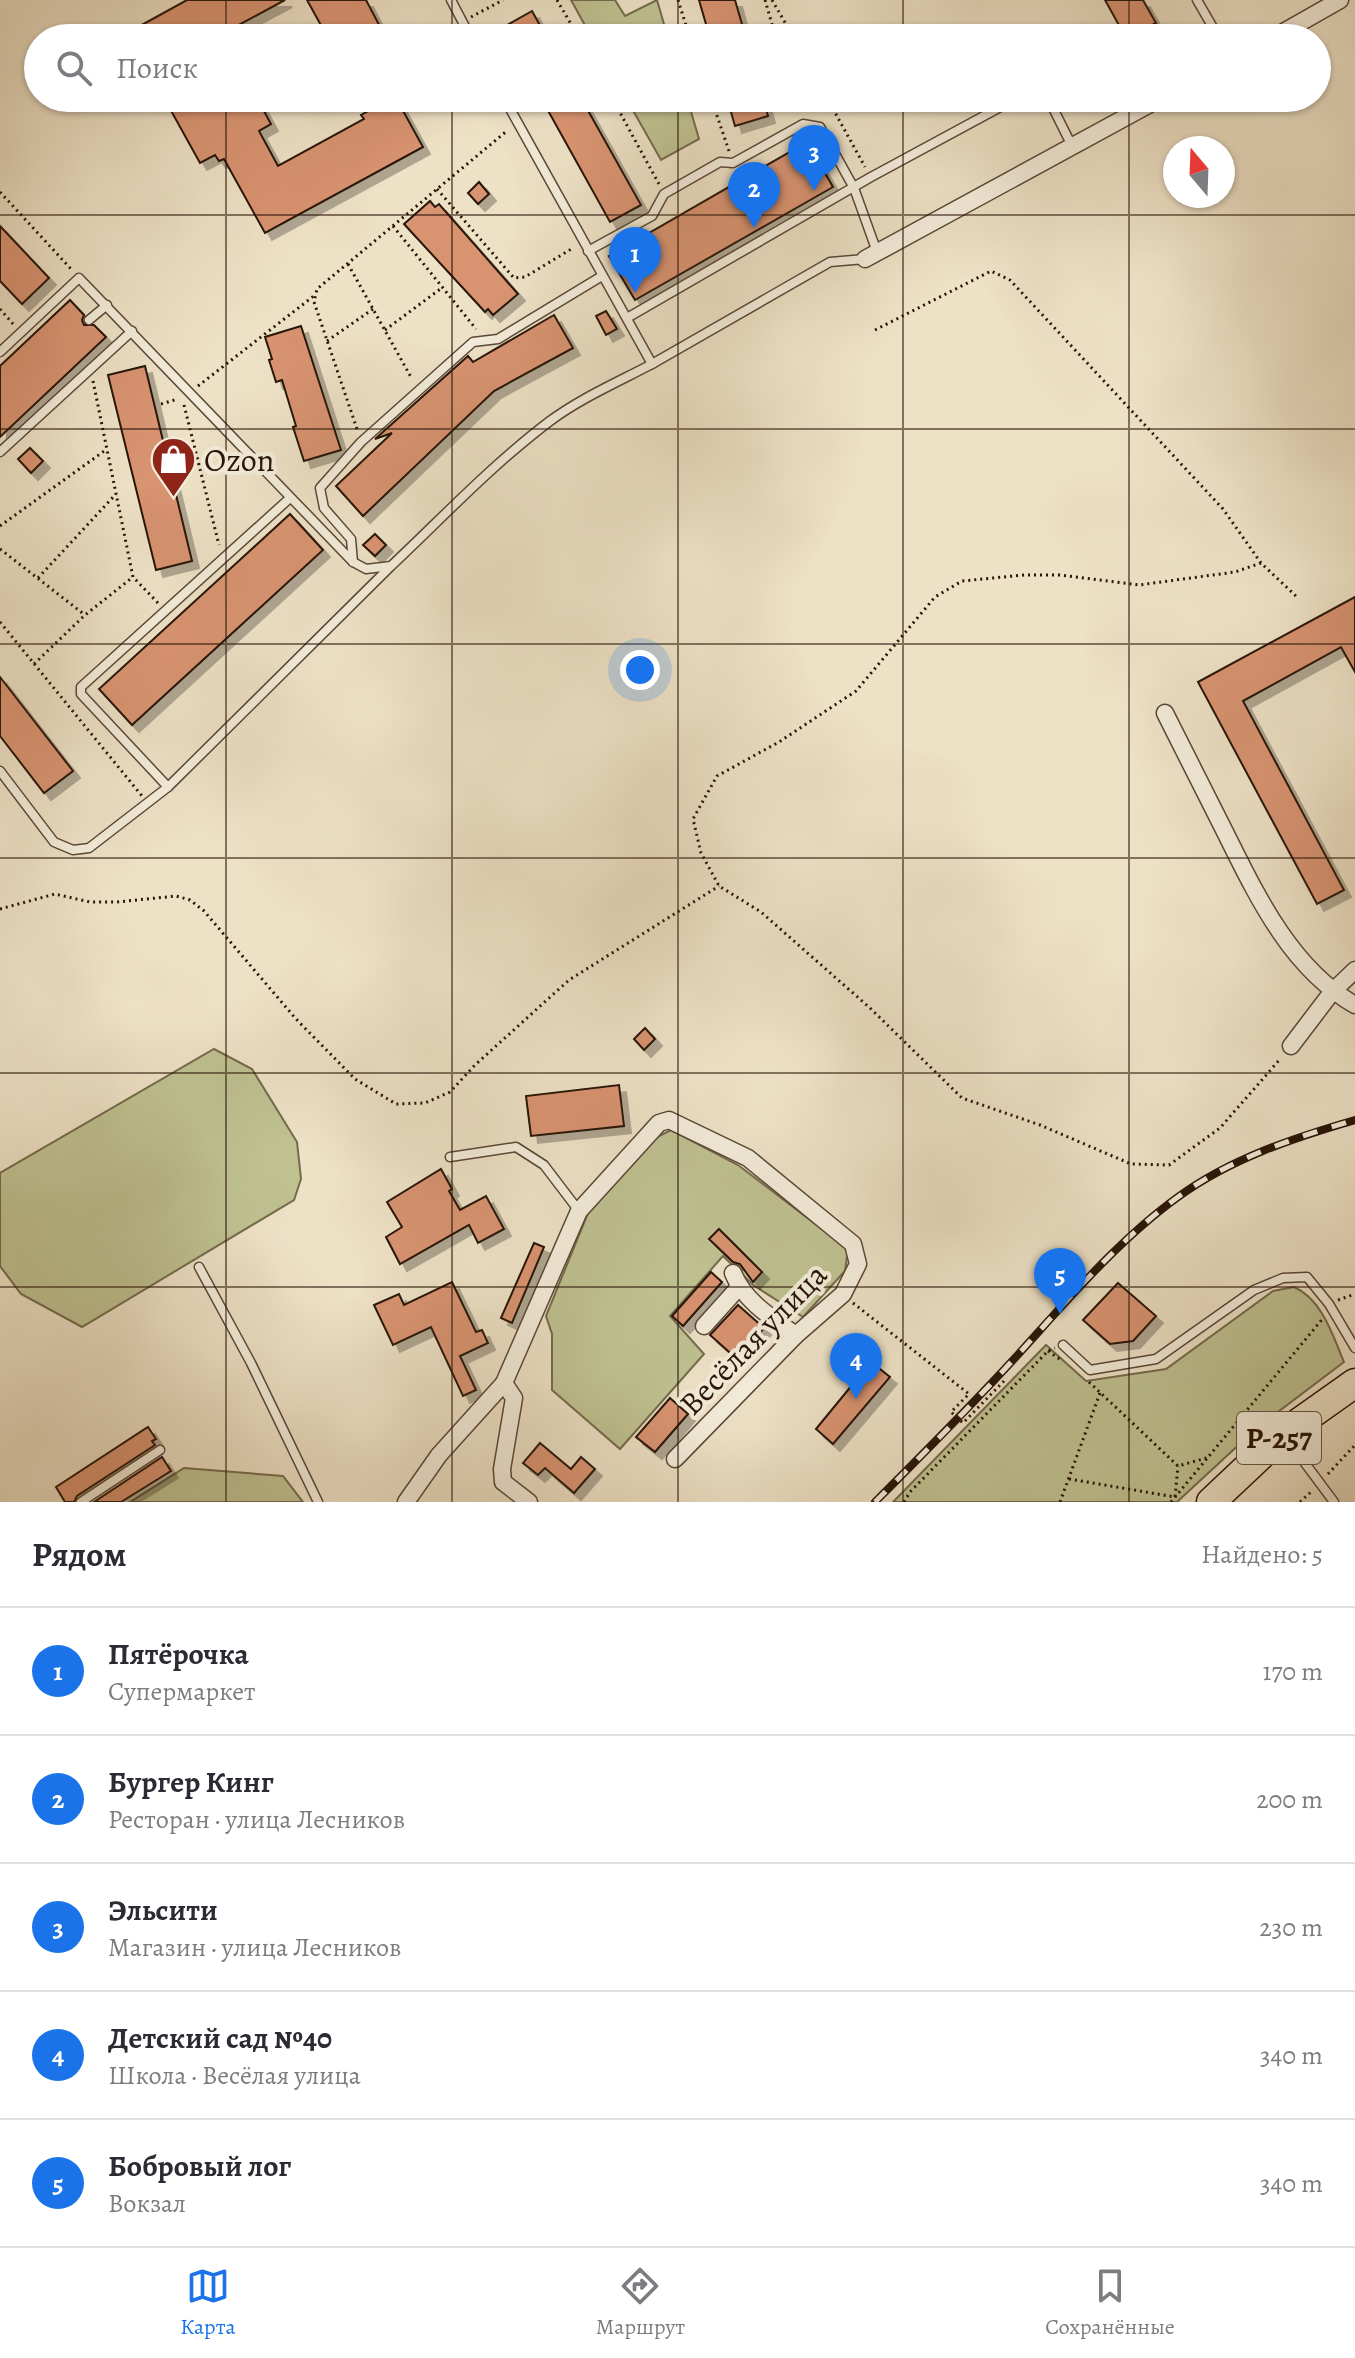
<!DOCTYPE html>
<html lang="ru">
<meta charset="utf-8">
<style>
:root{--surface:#fff;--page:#f7f7f7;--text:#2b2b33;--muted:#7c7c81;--line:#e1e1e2;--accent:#1a73e8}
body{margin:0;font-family:Alegreya,serif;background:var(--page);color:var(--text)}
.compass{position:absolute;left:1163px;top:136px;width:72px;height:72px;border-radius:50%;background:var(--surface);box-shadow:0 2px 6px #0004;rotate:341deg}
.you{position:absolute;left:640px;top:670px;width:28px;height:28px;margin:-20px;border:6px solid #fff;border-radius:50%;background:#1a73e8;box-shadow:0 0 0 12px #1a73e833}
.badge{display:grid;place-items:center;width:52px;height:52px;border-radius:50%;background:var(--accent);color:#fff;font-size:26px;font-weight:700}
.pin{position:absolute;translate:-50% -66px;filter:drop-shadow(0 2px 4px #0008)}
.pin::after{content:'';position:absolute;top:42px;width:28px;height:24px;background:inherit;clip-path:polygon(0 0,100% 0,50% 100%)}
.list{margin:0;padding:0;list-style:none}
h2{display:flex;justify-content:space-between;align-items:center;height:104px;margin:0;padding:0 32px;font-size:34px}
h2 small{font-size:26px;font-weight:400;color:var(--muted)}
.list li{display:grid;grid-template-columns:52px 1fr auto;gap:24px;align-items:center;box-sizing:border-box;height:128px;padding:0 32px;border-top:2px solid var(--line)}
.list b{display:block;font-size:30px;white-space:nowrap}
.list p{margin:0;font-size:26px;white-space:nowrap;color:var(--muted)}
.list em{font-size:26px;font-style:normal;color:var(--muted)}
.icon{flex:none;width:44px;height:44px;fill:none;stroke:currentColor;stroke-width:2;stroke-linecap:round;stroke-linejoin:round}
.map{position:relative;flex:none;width:1355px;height:1502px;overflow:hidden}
.search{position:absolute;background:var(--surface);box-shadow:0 2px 6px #0004;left:24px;right:24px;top:24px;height:88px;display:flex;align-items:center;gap:20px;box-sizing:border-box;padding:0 28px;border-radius:44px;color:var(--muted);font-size:30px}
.sheet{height:744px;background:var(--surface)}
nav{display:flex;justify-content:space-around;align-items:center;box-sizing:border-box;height:112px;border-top:2px solid var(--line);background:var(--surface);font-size:22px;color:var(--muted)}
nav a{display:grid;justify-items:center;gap:4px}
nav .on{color:var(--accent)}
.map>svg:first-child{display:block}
.green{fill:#bfc191;stroke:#746a4c;stroke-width:2}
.building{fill:#d89371;stroke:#281407;stroke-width:2;filter:url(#shadow)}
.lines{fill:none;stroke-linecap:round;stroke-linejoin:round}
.service-casing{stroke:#594737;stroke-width:11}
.minor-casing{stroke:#594737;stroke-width:19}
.trunk-casing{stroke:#281407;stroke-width:31}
.path{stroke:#281407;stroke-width:3;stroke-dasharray:2 4;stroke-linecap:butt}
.service{stroke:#f3ecda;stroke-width:8}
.minor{stroke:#f3ecda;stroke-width:16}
.trunk{stroke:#ede1c6;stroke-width:28}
.rail-casing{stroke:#281407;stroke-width:8}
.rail{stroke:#f3ecda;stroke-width:5;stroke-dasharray:15;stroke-linecap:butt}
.grid{fill:none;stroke:#281407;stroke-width:2;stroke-opacity:0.55}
.labels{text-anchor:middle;stroke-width:8;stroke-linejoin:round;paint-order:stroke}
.shield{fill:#f3ecda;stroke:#655546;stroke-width:2}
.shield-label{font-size:30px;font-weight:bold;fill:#281407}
.poi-label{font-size:32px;fill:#281407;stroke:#f3ecda;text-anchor:start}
.street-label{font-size:32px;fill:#281407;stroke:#f3ecda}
</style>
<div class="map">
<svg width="1355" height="1502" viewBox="0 0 1355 1502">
<defs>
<filter id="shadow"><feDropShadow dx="7" dy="7" stdDeviation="0" flood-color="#0004"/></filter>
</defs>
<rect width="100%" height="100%" fill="#ede1c6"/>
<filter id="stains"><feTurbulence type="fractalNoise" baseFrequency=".0025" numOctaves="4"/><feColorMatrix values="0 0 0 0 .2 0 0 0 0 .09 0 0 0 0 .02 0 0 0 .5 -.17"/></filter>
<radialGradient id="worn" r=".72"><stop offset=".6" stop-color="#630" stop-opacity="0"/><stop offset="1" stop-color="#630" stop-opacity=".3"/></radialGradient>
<g class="green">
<polygon points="571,0 615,0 625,16 657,0 668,38 592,38"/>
<polygon points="626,98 687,98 699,139 661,160"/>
<polygon points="214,1049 252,1069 297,1142 301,1179 294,1200 82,1327 21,1294 0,1266 0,1173"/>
<polygon points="671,1130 738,1165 848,1249 845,1271 803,1317 753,1285 723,1256 670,1316 704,1354 620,1449 552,1390 552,1334 546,1316 588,1213 657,1137"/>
<path d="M1294,1287C1322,1299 1333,1336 1344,1362L1258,1427L1177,1502H893L1046,1345L1086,1381L1166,1369L1273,1291Z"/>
<polygon points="184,1468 283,1476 303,1502 130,1502"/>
</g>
<g class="building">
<polygon points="187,0 285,0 222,34 224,38 118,38"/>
<polygon points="307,0 366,0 386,38 328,38"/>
<polygon points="699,0 735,0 746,38 710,38"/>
<polygon points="1105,0 1143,0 1156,23 1126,38"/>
<polygon points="532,11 547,38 507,38 502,28"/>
<polygon points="164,98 257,98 271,124 259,131 278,166 364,119 361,115 368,111 361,98 396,98 423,147 265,233 224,159 219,161 215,155 200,163"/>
<polygon points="541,98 581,98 641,205 610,222"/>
<polygon points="727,98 763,98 768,116 735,126"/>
<polygon points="807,142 833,187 635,300 609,256"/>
<polygon points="479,182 489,194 478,204 468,193"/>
<polygon points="430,201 435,207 439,204 518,294 493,315 488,309 485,312 404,224"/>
<polygon points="0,226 49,278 22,304 0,281"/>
<polygon points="70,300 84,315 82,320 84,325 94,325 106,337 0,437 0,366"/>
<polygon points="606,311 617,329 606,335 596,316"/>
<polygon points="554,315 573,348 494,391 363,516 336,486 392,433 375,439 468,356 473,362"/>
<polygon points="301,326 341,450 304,461 293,427 296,426 282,380 276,382 269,360 272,359 265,337"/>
<polygon points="145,366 192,561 156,570 108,375"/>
<polygon points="30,448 43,461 31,473 18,459"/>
<polygon points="290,514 323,550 132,725 99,689"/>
<polygon points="375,534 386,545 375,556 363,545"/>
<polygon points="1355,597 1355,672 1341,647 1243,701 1344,890 1317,904 1198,682"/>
<polygon points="0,677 73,771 44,793 0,736"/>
<polygon points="645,1028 655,1039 644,1050 634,1039"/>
<polygon points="619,1085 624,1126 531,1136 526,1096"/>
<polygon points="441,1169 452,1189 449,1191 460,1210 486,1196 504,1229 478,1243 469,1225 400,1264 386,1237 402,1227 387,1202"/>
<polygon points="719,1229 762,1272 753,1282 740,1264 733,1262 709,1239"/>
<polygon points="534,1243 544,1247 512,1323 501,1318"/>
<polygon points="711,1272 722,1282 683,1326 672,1316"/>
<polygon points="452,1282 476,1332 482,1330 488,1343 460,1356 476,1390 463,1396 431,1327 393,1345 374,1305 399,1294 404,1305"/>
<polygon points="1118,1283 1156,1316 1133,1341 1110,1344 1083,1320"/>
<polygon points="738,1305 764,1328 737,1359 710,1335"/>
<polygon points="871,1362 890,1377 833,1444 816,1429"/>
<polygon points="670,1398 688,1414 655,1452 636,1437"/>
<polygon points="148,1427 156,1439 152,1441 155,1445 77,1496 74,1502 65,1502 56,1487"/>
<polygon points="540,1443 571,1469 581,1457 595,1469 574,1493 545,1468 538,1475 523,1463"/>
<polygon points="162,1457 171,1471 121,1502 94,1502"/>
</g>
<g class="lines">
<defs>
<g id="service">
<polyline points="451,0 471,38"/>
<polyline points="1197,0 1219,38"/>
<polyline points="1048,98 1072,146"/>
<polyline points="588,251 652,216 664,194 720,162 733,163 803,124 820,127 854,188 877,252"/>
<polyline points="627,318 871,177 1017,98"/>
<polyline points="89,320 107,305"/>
<path d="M0,352L79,278L353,562L366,569L391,566C443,517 493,464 550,421C581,398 618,382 652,364L504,98"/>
<polyline points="652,364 830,262 865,259"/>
<polyline points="0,452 132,331"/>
<polyline points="353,562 351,539 324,508 320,488 361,442 473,342 498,339 602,276"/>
<polyline points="0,771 54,842 73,850 89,848 168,787 390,567"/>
<polyline points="168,787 81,694 81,687 290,498"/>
<polyline points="450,1157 516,1147 544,1165 579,1211"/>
<polyline points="199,1267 251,1363 318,1502"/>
<polyline points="1063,1345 1090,1370 1156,1359 1254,1290 1283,1278 1307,1277 1329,1304 1355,1348"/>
<polyline points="1287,1439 1334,1502"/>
<polyline points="81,1502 160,1450"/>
</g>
<g id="minor">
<polyline points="1273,38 1340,0"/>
<polyline points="865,259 1161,98"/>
<path d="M1165,713C1185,752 1204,791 1224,830C1256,894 1290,968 1355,1005"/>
<polyline points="1291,1046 1332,992 1355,970"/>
<path d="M733,1273C744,1301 772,1318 796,1335"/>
<polyline points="704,1326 739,1287"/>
<polyline points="504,1383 514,1398 502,1469 503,1482 529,1502"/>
<polyline points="406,1502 439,1455 504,1383 579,1211 659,1123 669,1120 748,1158 853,1244 858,1264 843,1294 796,1335 675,1459"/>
</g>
<polyline id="trunk" points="1211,1502 1283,1434 1355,1383"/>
</defs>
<use href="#service" class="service-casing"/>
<use href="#minor" class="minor-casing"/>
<use href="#trunk" class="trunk-casing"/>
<g class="path">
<polyline points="557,0 579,38"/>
<polyline points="678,0 690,38"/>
<polyline points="765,0 776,38"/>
<polyline points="772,0 794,38"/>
<polyline points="471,17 503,0"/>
<polyline points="673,38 686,24"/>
<polyline points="612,98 660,186"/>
<polyline points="711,98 729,151"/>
<polyline points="795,98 800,113"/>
<polyline points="827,98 865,167"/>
<polyline points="437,189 514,278 525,277 573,248"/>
<polyline points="0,192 71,269"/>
<polyline points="393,226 476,329"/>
<polyline points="348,264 412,379"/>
<polyline points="0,309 13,324"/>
<polyline points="385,330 443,287"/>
<polyline points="875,330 991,271 1010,280 1223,509 1261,563 1298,598"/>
<polyline points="327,341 373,309"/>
<polyline points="93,381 133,577 158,603"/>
<polyline points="198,386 315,295"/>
<polyline points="161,404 178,399"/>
<polyline points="184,405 219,545"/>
<polyline points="357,429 314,302 317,289 508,130"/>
<polyline points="0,526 107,449"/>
<polyline points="0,549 85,615"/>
<polyline points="1261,563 1235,572 1139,585 1060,575 1024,575 962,581 935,597 856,691 779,742 717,776 693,819 701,853 719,886 761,912 870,1008 962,1098 1040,1125 1131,1164 1169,1165 1220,1128 1281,1058"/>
<polyline points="38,578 116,494"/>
<polyline points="0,622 142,796"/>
<polyline points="34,664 85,615 133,577"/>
<polyline points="0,909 55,894 90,902 117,902 176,896 190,900 204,911 296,1019 355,1079 396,1104 425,1103 450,1092 475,1065 569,980 719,886"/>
<polyline points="1338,1300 1355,1294"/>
<polyline points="853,1303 969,1394 951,1412 963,1423 1004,1381"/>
<polyline points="1048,1351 1061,1360"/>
<polyline points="1089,1382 1178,1466 1210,1457"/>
<polyline points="1328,1474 1355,1445"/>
<polyline points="1069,1479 1175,1497 1178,1466"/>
<polyline points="904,1502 910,1492 1048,1351 1055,1348"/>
<polyline points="1060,1502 1100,1393"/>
<polyline points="1171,1502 1324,1317"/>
<polyline points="1300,1502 1312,1491"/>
</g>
<use href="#service" class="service"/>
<use href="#minor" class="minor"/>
<use href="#trunk" class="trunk"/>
<defs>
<path id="rail" d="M875,1502C922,1455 969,1408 1014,1359C1065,1303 1117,1241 1178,1197C1230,1159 1293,1138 1355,1120"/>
</defs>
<use href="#rail" class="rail-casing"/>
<use href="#rail" class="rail"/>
</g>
<path class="grid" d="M226,0V38M452,0V38M678,0V38M903,0V38M1129,0V38M226,98V1502M452,98V1502M678,98V1502M903,98V1502M1129,98V1502M0,215H1355M0,429H1355M0,644H1355M0,858H1355M0,1073H1355M0,1287H1355"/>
<defs>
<symbol id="shop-pin" viewBox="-11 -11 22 30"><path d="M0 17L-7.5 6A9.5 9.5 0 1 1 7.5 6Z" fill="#8f2418" stroke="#f3ecda"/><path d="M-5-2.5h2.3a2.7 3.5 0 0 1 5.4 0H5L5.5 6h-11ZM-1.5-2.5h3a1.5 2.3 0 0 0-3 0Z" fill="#fff"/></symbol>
</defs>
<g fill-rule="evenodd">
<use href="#shop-pin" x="148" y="434" width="51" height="69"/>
</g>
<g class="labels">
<rect class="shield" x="1237" y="1412" width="84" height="52" rx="6"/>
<g class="shield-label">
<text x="1279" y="1448">Р-257</text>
</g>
<g class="poi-label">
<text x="204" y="471">Ozon</text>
</g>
<g class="street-label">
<text transform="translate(753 1339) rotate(-46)" y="11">Весёлая улица</text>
</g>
</g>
<rect width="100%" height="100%" filter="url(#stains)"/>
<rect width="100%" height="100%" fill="url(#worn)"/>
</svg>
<svg class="compass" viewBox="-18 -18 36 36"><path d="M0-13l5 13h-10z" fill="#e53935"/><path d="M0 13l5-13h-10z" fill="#7c7c81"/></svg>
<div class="you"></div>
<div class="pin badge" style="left:635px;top:293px">1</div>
<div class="pin badge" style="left:754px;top:228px">2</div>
<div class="pin badge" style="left:814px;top:191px">3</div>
<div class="pin badge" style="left:856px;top:1399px">4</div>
<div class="pin badge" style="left:1060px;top:1314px">5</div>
<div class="search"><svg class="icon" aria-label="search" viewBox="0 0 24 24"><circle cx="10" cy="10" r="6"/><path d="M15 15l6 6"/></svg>Поиск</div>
</div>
<section class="sheet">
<h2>Рядом<small>Найдено: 5</small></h2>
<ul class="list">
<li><span class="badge">1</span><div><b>Пятёрочка</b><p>Супермаркет</p></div><em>170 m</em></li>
<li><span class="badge">2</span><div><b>Бургер Кинг</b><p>Ресторан · улица Лесников</p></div><em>200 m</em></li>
<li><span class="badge">3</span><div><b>Эльсити</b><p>Магазин · улица Лесников</p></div><em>230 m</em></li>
<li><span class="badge">4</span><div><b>Детский сад №40</b><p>Школа · Весёлая улица</p></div><em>340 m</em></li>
<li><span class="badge">5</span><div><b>Бобровый лог</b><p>Вокзал</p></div><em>340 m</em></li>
</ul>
</section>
<nav>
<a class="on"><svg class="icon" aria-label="map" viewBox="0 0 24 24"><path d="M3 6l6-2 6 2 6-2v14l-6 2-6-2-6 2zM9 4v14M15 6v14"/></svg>Карта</a>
<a><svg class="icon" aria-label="directions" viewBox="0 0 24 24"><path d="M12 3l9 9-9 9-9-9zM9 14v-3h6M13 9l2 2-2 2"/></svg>Маршрут</a>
<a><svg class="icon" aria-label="saved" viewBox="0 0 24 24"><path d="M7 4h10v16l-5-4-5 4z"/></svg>Сохранённые</a>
</nav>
